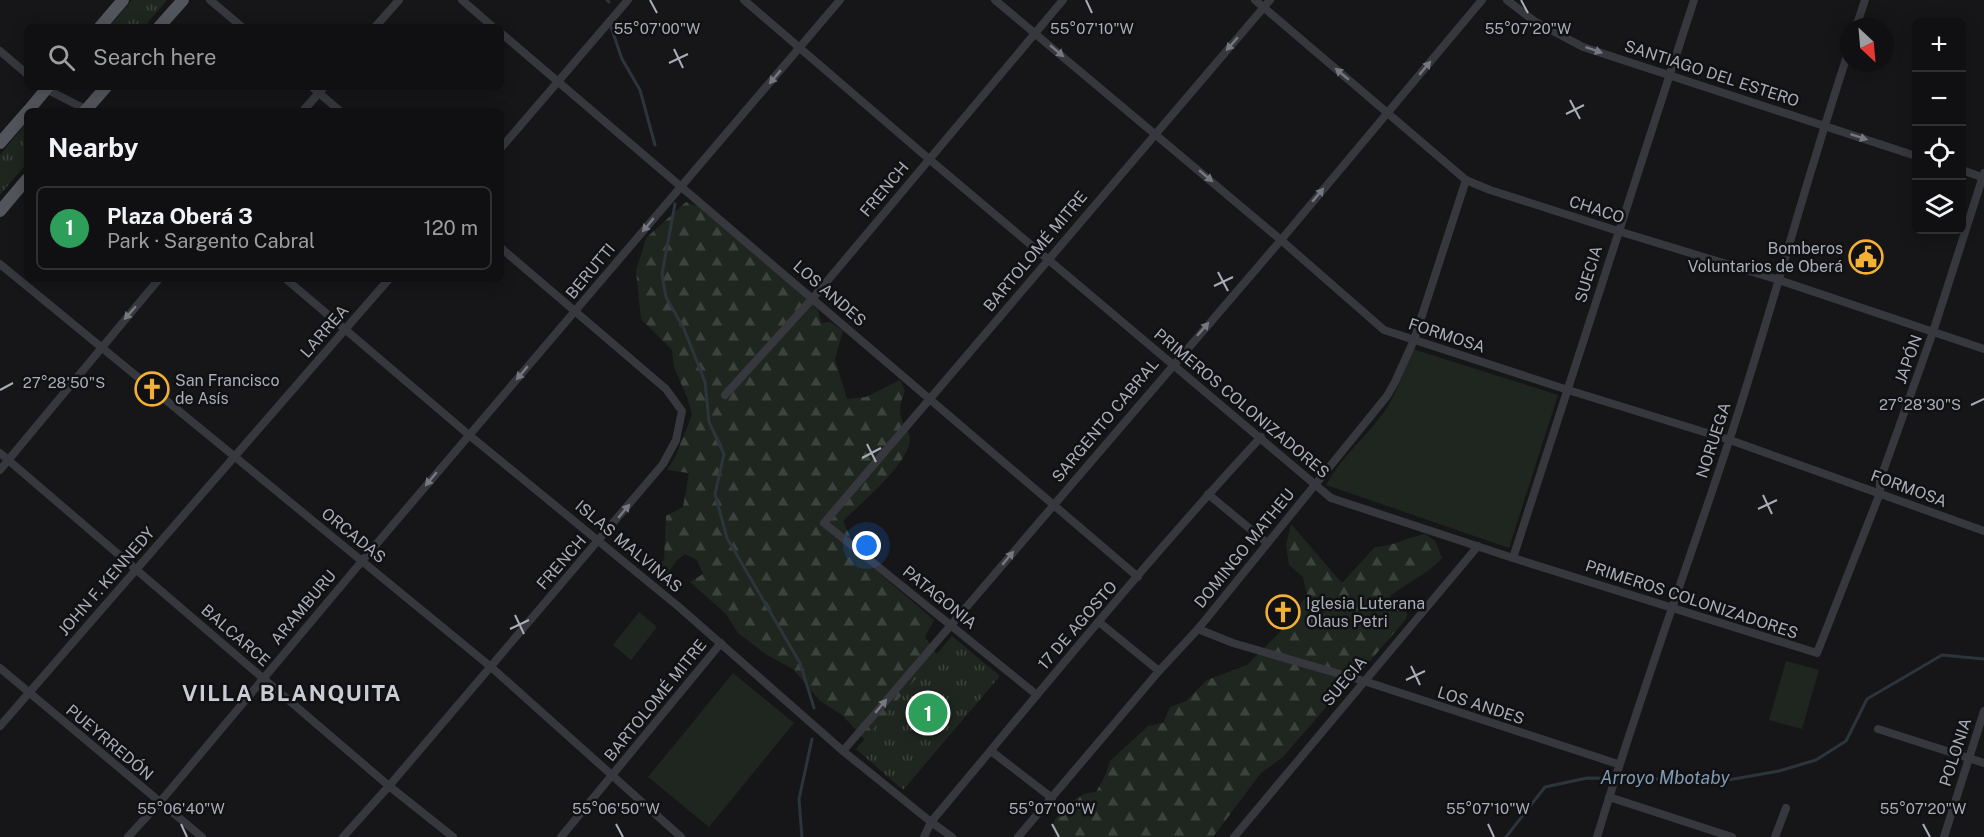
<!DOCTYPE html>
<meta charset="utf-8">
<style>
:root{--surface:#101012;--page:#1e1e20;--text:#f1f3f6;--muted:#9c9d9f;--line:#303032;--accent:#f2b134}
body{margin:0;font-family:"Public Sans",sans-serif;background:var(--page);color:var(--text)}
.controls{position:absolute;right:18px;top:18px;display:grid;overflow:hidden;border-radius:9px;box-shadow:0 3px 15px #0003}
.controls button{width:54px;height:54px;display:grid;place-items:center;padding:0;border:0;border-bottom:2px solid var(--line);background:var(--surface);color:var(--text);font:30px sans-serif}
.compass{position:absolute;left:1840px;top:18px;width:54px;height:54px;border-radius:50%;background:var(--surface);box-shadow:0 3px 15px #0003;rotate:154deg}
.you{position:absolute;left:867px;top:546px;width:21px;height:21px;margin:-15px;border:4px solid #fff;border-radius:50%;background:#1a73e8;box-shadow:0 0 0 9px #1a73e833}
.badge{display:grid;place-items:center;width:39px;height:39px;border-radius:50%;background:var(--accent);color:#fff;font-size:20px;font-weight:700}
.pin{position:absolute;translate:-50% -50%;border:3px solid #fff;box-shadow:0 2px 6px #0006}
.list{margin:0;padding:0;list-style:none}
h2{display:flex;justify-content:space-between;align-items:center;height:78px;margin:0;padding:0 24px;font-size:26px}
h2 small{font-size:20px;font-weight:400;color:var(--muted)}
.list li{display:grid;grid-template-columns:39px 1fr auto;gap:18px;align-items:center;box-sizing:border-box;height:84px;margin:0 12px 12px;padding:0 12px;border:2px solid var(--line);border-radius:9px}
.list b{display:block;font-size:22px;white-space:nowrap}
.list p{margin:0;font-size:20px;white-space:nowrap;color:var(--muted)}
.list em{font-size:20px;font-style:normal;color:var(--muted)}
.icon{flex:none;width:33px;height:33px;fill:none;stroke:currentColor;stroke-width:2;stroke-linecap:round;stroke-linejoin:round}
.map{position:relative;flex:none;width:1984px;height:837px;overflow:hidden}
.search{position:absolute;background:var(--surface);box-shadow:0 3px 15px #0003;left:24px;top:24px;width:480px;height:66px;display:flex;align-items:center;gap:15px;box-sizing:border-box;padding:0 21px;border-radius:9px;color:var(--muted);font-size:22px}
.panel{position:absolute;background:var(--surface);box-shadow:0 3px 15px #0003;left:24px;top:108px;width:480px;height:174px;border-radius:9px}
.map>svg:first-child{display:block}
.green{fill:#1e261f}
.forest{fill:url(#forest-firs)}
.park{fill:url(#park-tufts)}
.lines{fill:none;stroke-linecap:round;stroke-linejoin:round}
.stream{stroke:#2c353c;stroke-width:3}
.minor{stroke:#37383d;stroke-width:8}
.primary{stroke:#53555c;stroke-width:12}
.oneway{fill:#757881}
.ticks{fill:none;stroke:#a8adb8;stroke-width:2}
.labels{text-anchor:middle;stroke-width:5;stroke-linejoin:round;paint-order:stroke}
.street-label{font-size:16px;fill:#a8adb8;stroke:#111113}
.poi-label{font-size:16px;fill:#a8adb8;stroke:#111113;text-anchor:start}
.water-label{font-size:18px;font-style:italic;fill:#7f9bb3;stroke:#111113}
.district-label{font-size:22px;font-weight:bold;letter-spacing:1.5px;fill:#c9ccd4;stroke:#111113}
.ticks-label{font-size:15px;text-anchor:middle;fill:#a8adb8;stroke:#111113;stroke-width:5;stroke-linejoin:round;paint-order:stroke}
</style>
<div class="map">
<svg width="1984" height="837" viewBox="0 0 1984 837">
<defs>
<pattern id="forest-firs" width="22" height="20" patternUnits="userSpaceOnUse" patternTransform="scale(1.5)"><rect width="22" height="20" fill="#1e261f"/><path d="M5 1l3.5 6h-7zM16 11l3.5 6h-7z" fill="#3c433d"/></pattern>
<pattern id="park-tufts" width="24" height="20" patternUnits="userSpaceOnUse" patternTransform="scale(1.5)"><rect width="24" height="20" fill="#1e261f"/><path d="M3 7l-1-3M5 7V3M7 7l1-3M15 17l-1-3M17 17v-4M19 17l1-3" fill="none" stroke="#3c433d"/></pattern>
</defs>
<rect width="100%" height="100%" fill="#161618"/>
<g class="green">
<path d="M1413,349L1558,395L1509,548L1326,485C1341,457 1365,438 1384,412C1397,393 1404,371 1413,349Z"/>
<polygon points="639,612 657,627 631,660 613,645"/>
<polygon points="1786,661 1819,670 1802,729 1769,720"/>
<polygon points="733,673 794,723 709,827 648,777"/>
</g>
<g class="forest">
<path d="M686,202L703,208L785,280L818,310L821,323L830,322L843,331L835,359L847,399L866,397L900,380L905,391C900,404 897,413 905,426C907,430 910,434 910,438C911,462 860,504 843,521L859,556L934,620L925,637L936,653L962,656L959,711L954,730L936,747L868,743L842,715L820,701L793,669L767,655L738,633L726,614L690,582L703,574L697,560L685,554L677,560L665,577L656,574L664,559L666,516L683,507L689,473L667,470L675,457L692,415L688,400L674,367L672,350L641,319L636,271L646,238Z"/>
<path d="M1291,524L1342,583L1375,547C1395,546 1405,538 1425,534L1435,541L1442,558C1429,573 1407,583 1390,596L1394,604L1406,603L1407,618L1363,669L1341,690L1283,757L1261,773L1213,837H1055L1054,821C1064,808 1078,792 1096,792L1105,776L1110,761L1148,726L1163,723L1170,707L1186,701L1207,680L1247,665L1279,633L1307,595L1303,577L1289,565L1286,545Z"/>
</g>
<g class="park">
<polygon points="132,0 167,0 144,27 109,27"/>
<polygon points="27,122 27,163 0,195 0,155"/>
<polygon points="952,636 1000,676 903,790 856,749"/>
</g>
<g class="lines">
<g class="stream">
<polyline points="607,0 609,2"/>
<polyline points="611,27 622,59 640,90 655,145"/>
<polyline points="675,204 662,274 666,297 684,329 705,382 709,422 724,454 715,494 727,538 800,663 814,708"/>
<polyline points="802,837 799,799 812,739"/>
<polyline points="1506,837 1545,787 1587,778 1728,780 1779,771 1816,760 1846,741 1867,699 1942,655 1984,659"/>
</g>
<g class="minor">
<polyline points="210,0 242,27"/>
<polyline points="462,0 493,27"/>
<polyline points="744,0 929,159 1331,498 1513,558 1817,653 1880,493 1880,480 1933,332 1984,173"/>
<polyline points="995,0 1281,240 1384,330 1568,390 1730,440 1984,531"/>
<polyline points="1255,0 1466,180 1490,190 1618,231 1779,280 1984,349"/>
<polyline points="1507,0 1534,21 1583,47 1916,156"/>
<polyline points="375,27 399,0"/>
<polyline points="1856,27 1865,0"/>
<polyline points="501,33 1138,577"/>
<polyline points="0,51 27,74"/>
<polyline points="42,87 89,111"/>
<polyline points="312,87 340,111"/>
<polyline points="303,111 324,87"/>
<polyline points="501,148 628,0"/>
<polyline points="1962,170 1984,178"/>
<polyline points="0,264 491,667 681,837"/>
<polyline points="286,279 469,435 679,607 843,751 931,822 952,837"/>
<polyline points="725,395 813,298 1063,0"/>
<polyline points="0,453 389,786 453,837"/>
<polyline points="0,470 159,279"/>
<polyline points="1208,494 1267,543"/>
<polyline points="1513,558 1694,0"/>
<polyline points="1099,622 1159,671"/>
<polyline points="1198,629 1233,643 1364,681 1618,764"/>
<polyline points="0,668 202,837"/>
<polyline points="1037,695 824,523 1270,0"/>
<polyline points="0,726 389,279"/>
<polyline points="1878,729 1984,763"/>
<polyline points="843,751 1281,240 1482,0"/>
<polyline points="991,751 1052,798"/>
<polyline points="1609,797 1732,837"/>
<polyline points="128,837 160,802 362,561 840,0"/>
<polyline points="343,837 389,786 663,464 676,440 682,411 666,389 501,248"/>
<polyline points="561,837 721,643"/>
<path d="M924,837L931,822C1039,693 1146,561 1261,437"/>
<polyline points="1018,837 1159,671 1198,629 1387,396 1395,382 1414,340 1466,180"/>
<polyline points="1234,837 1478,546"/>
<path d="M1597,837C1637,704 1685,573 1729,441C1772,311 1806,179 1849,50"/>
<polyline points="1775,837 1786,808"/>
<polyline points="1944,837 1984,711"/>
</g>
<g class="primary">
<polyline points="100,27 123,0"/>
<polyline points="159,27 183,0"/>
<polyline points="28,111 48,87"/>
<polyline points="85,111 106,87"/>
<polyline points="0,143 27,112"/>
<polyline points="0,211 27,179"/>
</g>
</g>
<defs><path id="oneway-solid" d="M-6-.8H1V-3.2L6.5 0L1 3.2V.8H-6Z" transform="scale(1.5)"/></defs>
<g class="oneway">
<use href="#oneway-solid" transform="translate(1232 44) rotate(131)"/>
<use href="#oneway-solid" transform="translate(1594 50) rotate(19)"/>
<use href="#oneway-solid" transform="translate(1057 51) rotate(40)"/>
<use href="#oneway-solid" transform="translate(1425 68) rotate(-50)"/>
<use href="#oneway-solid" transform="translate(1342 74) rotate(-140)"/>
<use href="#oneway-solid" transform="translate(775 77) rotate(130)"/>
<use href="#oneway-solid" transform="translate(1859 137) rotate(18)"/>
<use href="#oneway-solid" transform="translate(1206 176) rotate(40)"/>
<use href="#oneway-solid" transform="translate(1318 195) rotate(-50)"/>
<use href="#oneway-solid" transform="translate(648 225) rotate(130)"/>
<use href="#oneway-solid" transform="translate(130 313) rotate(131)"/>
<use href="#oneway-solid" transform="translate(1203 329) rotate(-49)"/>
<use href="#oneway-solid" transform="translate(522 373) rotate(130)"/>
<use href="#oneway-solid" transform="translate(431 479) rotate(130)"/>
<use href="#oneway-solid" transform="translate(624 511) rotate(-50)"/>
<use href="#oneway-solid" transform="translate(1008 558) rotate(-50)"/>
<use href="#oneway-solid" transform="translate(881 706) rotate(-50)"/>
</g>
<path class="ticks" d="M650,0L657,13M1086,0L1092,13M1521,0L1528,13M674,49L683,68M669,63L688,54M1570,100L1580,119M1566,114L1584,105M1218,272L1228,291M1214,286L1233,277M0,390L13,383M1971,405L1984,399M867,444L876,462M862,458L881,448M1763,495L1772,514M1758,509L1777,500M515,615L524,634M510,629L529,620M1411,666L1420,685M1406,680L1425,671M181,824L187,837M616,824L623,837M1052,824L1059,837M1488,824L1494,837M1923,824L1930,837"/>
<defs>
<symbol id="civic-ring" viewBox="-11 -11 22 22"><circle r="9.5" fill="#111113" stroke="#f2b134" stroke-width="1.5"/><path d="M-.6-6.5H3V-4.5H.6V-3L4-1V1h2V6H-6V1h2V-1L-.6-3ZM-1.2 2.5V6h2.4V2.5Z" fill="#f2b134"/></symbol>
<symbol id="church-ring" viewBox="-11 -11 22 22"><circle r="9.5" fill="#111113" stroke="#f2b134" stroke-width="1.5"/><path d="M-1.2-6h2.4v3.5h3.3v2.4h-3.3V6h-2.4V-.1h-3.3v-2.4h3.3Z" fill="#f2b134"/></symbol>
</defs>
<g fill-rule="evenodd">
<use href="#civic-ring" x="1847" y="238" width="38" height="38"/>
<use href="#church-ring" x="133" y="370" width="38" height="38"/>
<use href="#church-ring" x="1264" y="593" width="38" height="38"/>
</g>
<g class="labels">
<g class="street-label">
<text transform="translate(1712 73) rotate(18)" y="6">SANTIAGO DEL ESTERO</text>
<text transform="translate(884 189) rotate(-50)" y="6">FRENCH</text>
<text transform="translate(1597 209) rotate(18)" y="6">CHACO</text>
<text transform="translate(1035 251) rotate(-50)" y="6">BARTOLOMÉ MITRE</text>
<text transform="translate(590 271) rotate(-50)" y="6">BERUTTI</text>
<text transform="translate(1588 274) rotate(-73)" y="6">SUECIA</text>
<text transform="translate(830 293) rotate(41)" y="6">LOS ANDES</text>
<text transform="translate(324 331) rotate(-49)" y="6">LARREA</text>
<text transform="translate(1447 335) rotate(18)" y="6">FORMOSA</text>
<text transform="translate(1908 359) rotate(-70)" y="6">JAPÓN</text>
<text transform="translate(1242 403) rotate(40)" y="6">PRIMEROS COLONIZADORES</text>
<text transform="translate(1105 420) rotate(-50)" y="6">SARGENTO CABRAL</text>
<text transform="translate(1713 440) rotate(-72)" y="6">NORUEGA</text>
<text transform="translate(1909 488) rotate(20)" y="6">FORMOSA</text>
<text transform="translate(354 535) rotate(39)" y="6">ORCADAS</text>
<text transform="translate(629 546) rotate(40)" y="6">ISLAS MALVINAS</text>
<text transform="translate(1244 548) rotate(-51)" y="6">DOMINGO MATHEU</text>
<text transform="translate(561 562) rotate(-49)" y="6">FRENCH</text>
<text transform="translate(106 581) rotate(-49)" y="6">JOHN F. KENNEDY</text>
<text transform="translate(940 597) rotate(39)" y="6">PATAGONIA</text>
<text transform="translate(1692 599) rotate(18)" y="6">PRIMEROS COLONIZADORES</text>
<text transform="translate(303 607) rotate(-50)" y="6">ARAMBURU</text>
<text transform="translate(1077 625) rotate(-49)" y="6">17 DE AGOSTO</text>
<text transform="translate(236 635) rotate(41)" y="6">BALCARCE</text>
<text transform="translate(1344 681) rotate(-50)" y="6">SUECIA</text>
<text transform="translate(655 700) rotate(-51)" y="6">BARTOLOMÉ MITRE</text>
<text transform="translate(1481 705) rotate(18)" y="6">LOS ANDES</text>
<text transform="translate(110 742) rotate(40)" y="6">PUEYRREDÓN</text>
<text transform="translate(1955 752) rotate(-72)" y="6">POLONIA</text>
</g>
<g class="poi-label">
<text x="1843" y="254" text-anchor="end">Bomberos<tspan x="1843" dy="18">Voluntarios de Oberá</tspan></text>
<text x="175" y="386">San Francisco<tspan x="175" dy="18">de Asís</tspan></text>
<text x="1306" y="609">Iglesia Luterana<tspan x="1306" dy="18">Olaus Petri</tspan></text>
</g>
<g class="water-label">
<text x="1665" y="784">Arroyo Mbotaby</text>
</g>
<g class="district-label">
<text x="292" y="701">VILLA BLANQUITA</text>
</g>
</g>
<g class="ticks-label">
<text x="657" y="34">55°07'00"W</text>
<text x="1092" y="34">55°07'10"W</text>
<text x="1528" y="34">55°07'20"W</text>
<text x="64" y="388">27°28'50"S</text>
<text x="1920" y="410">27°28'30"S</text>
<text x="181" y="814">55°06'40"W</text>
<text x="616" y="814">55°06'50"W</text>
<text x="1052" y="814">55°07'00"W</text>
<text x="1488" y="814">55°07'10"W</text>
<text x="1923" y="814">55°07'20"W</text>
</g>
</svg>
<div class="controls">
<button>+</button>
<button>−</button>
<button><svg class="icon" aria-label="locate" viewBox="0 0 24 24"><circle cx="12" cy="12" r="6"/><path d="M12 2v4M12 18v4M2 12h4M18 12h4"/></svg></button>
<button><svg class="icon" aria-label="layers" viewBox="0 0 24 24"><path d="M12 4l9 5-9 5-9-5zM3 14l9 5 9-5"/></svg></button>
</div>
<svg class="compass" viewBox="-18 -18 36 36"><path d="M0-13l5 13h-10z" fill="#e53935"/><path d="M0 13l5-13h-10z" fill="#9c9d9f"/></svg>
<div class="you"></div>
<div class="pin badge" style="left:928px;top:713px;background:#2e9e5b">1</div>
<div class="search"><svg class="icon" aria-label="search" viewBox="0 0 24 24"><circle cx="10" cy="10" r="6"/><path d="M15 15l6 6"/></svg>Search here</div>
<section class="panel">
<h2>Nearby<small></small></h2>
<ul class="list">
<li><span class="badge" style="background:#2e9e5b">1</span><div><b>Plaza Oberá 3</b><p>Park · Sargento Cabral</p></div><em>120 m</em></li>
</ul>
</section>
</div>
